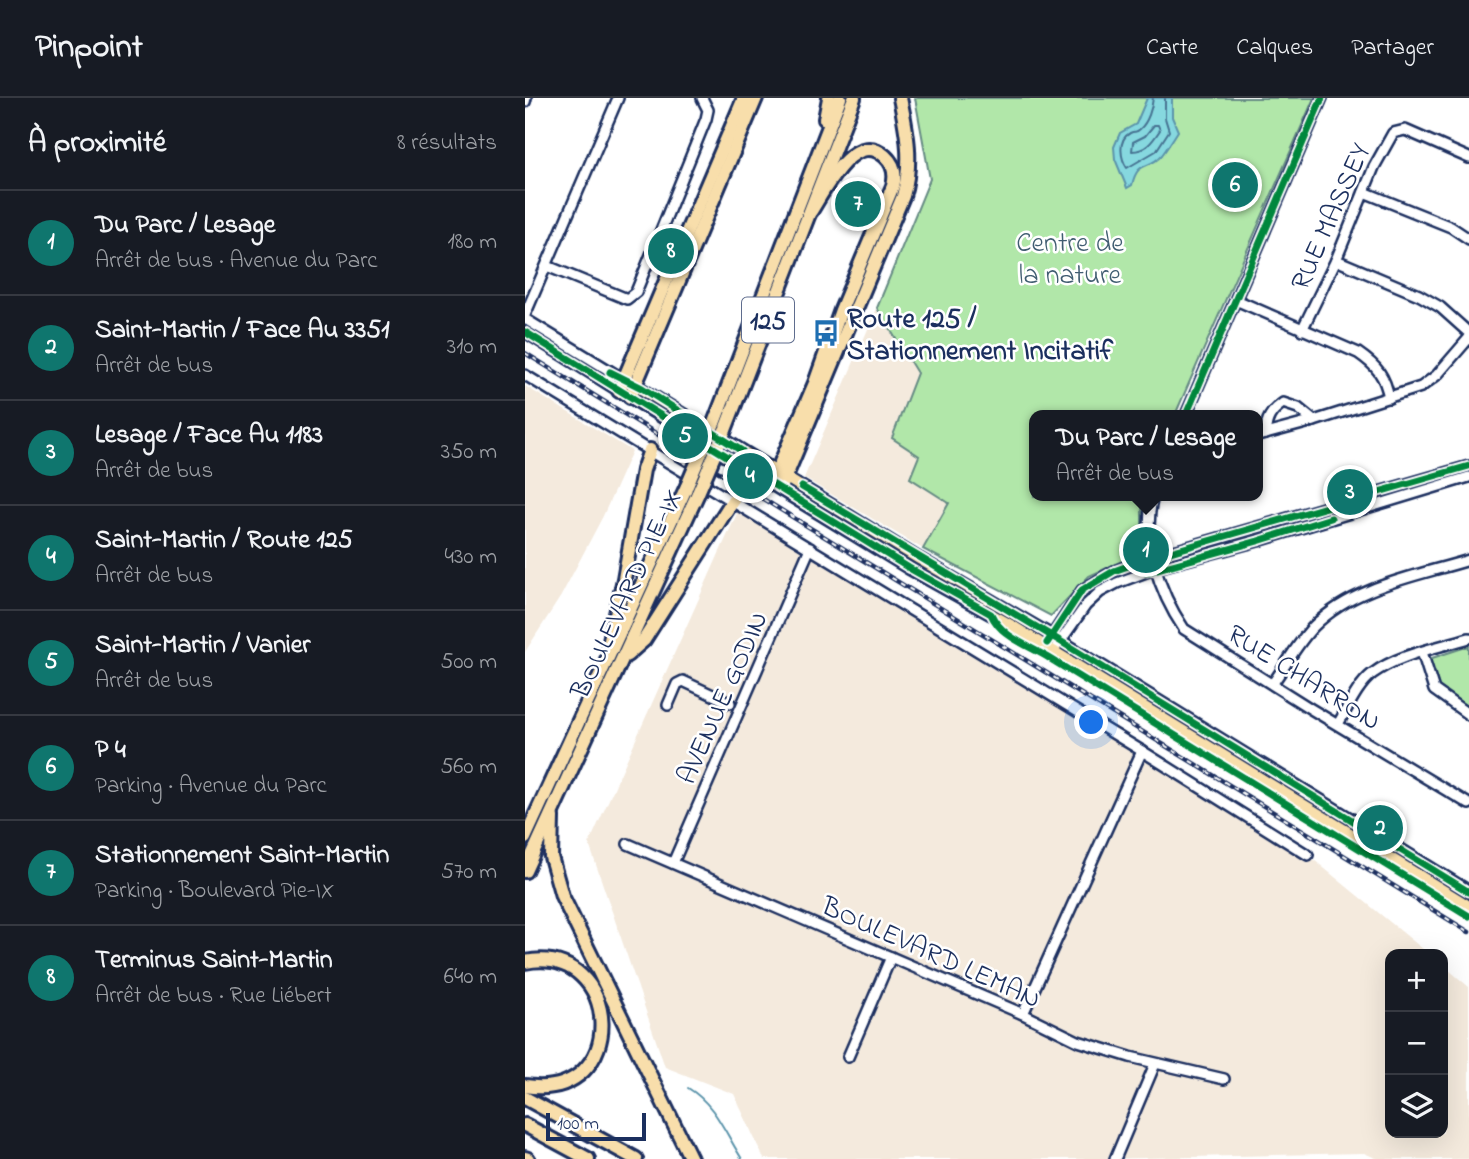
<!DOCTYPE html>
<html lang="fr">
<meta charset="utf-8">
<style>
:root{--surface:#171b24;--page:#242831;--text:#f1f3f6;--muted:#9ea1a6;--line:#363941;--accent:#0f766e}
body{margin:0;font-family:"Indie Flower",sans-serif;background:var(--page);color:var(--text)}
.controls{position:absolute;right:21px;bottom:21px;display:grid;overflow:hidden;border-radius:14px;box-shadow:0 7px 28px #0002}
.controls button{width:63px;height:63px;display:grid;place-items:center;padding:0;border:0;border-bottom:2px solid var(--line);background:var(--surface);color:var(--text);font:35px sans-serif}
.scale{position:absolute;left:21px;bottom:18px;width:100px;box-sizing:border-box;padding-left:7px;border:4px solid #1b2f5e;border-top:0;font-size:19px;line-height:24px;white-space:nowrap;color:#1b2f5e;-webkit-text-stroke:5px #fff;paint-order:stroke}
.you{position:absolute;left:567px;top:625px;width:24px;height:24px;margin:-18px;border:5px solid #fff;border-radius:50%;background:#1a73e8;box-shadow:0 0 0 10px #1a73e833}
.badge{display:grid;place-items:center;width:46px;height:46px;border-radius:50%;background:var(--accent);color:#fff;font-size:23px;font-weight:700}
.pin{position:absolute;translate:-50% -50%;border:4px solid #fff;box-shadow:0 2px 7px #0006}
.popup{position:absolute;left:504px;top:312px;width:234px;height:91px;box-sizing:border-box;display:grid;place-content:center;border-radius:14px;background:var(--surface);filter:drop-shadow(0 2px 5px #0005);font-size:23px;white-space:nowrap;color:var(--muted)}
.popup b{font-size:26px;color:var(--text)}
.popup::after{content:'';position:absolute;left:50%;top:100%;margin-left:-14px;border:14px solid transparent;border-top-color:var(--surface)}
.list{margin:0;padding:0;list-style:none}
h2{display:flex;justify-content:space-between;align-items:center;height:91px;margin:0;padding:0 28px;font-size:30px}
h2 small{font-size:23px;font-weight:400;color:var(--muted)}
.list li{display:grid;grid-template-columns:46px 1fr auto;gap:21px;align-items:center;box-sizing:border-box;height:105px;padding:0 28px;border-top:2px solid var(--line)}
.list b{display:block;font-size:26px;white-space:nowrap}
.list p{margin:0;font-size:23px;white-space:nowrap;color:var(--muted)}
.list em{font-size:23px;font-style:normal;color:var(--muted)}
.icon{flex:none;width:38px;height:38px;fill:none;stroke:currentColor;stroke-width:2;stroke-linecap:round;stroke-linejoin:round}
.map{position:relative;flex:none;width:944px;height:1061px;overflow:hidden}
header{display:flex;align-items:center;gap:42px;box-sizing:border-box;height:98px;padding:0 35px;background:var(--surface);border-bottom:2px solid var(--line)}
header strong{font-size:33px}
nav{display:flex;gap:38px;margin-inline-start:auto;font-size:24px}
main{display:flex}
aside{flex:1;background:var(--surface)}
.map>svg:first-child{display:block}
.built{fill:#f4eadd}
.green{fill:#b1e7a9;stroke:#668b84;stroke-width:2}
.water{fill:#86d8df;stroke:#5b94ab;stroke-width:2}
.lines{fill:none;stroke-linecap:round;stroke-linejoin:round}
.shore{stroke:#467392;stroke-width:2}
.stream{stroke:#5b94ab;stroke-width:2}
.minor-casing{stroke:#1b2f5e;stroke-width:14}
.major-casing{stroke:#1b2f5e;stroke-width:16}
.highway-casing{stroke:#1b2f5e;stroke-width:18}
.minor{stroke:#fff;stroke-width:9}
.major{stroke:#f8deab;stroke-width:10}
.highway{stroke:#f8deab;stroke-width:12}
.rail-casing{stroke:#1b2f5e;stroke-width:4.5}
.rail{stroke:#fff;stroke-width:2;stroke-dasharray:5;stroke-linecap:butt}
.highway-bridge-casing{stroke:#1b2f5e;stroke-width:18;stroke-linecap:butt}
.highway-bridge{stroke:#f8deab;stroke-width:12}
.cycleway-casing{stroke:#fff;stroke-width:11}
.cycleway{stroke:#00873e;stroke-width:7}
.labels{text-anchor:middle;stroke-width:5;stroke-linejoin:round;paint-order:stroke}
.shield{fill:#fff;stroke:#5f6d8e;stroke-width:2}
.shield-label{font-size:26px;font-weight:bold;fill:#1b2f5e}
.street-label{font-size:28px;fill:#1b2f5e;stroke:#fff}
.park-label{font-size:28px;fill:#405d71;stroke:#fff}
.poi-label{font-size:28px;font-weight:bold;fill:#1b2f5e;stroke:#fff;text-anchor:start}
</style>
<header>
<strong>Pinpoint</strong>
<nav><a>Carte</a><a>Calques</a><a>Partager</a></nav>
</header>
<main>
<aside>
<h2>À proximité<small>8 résultats</small></h2>
<ul class="list">
<li><span class="badge">1</span><div><b>Du Parc / Lesage</b><p>Arrêt de bus · Avenue du Parc</p></div><em>180 m</em></li>
<li><span class="badge">2</span><div><b>Saint-Martin / Face Au 3351</b><p>Arrêt de bus</p></div><em>310 m</em></li>
<li><span class="badge">3</span><div><b>Lesage / Face Au 1183</b><p>Arrêt de bus</p></div><em>350 m</em></li>
<li><span class="badge">4</span><div><b>Saint-Martin / Route 125</b><p>Arrêt de bus</p></div><em>430 m</em></li>
<li><span class="badge">5</span><div><b>Saint-Martin / Vanier</b><p>Arrêt de bus</p></div><em>500 m</em></li>
<li><span class="badge">6</span><div><b>P 4</b><p>Parking · Avenue du Parc</p></div><em>560 m</em></li>
<li><span class="badge">7</span><div><b>Stationnement Saint-Martin</b><p>Parking · Boulevard Pie-IX</p></div><em>570 m</em></li>
<li><span class="badge">8</span><div><b>Terminus Saint-Martin</b><p>Arrêt de bus · Rue Liébert</p></div><em>640 m</em></li>
</ul>
</aside>
<div class="map">
<svg width="944" height="1061" viewBox="0 0 944 1061">
<rect width="100%" height="100%" fill="#fff"/>
<filter id="ink" filterUnits="userSpaceOnUse"><feTurbulence type="fractalNoise" baseFrequency=".0143" numOctaves="2"/><feDisplacementMap in="SourceGraphic" scale="14" xChannelSelector="R" yChannelSelector="G"/><feConvolveMatrix kernelMatrix="1 2 1 2 8 2 1 2 1" color-interpolation-filters="sRGB"/></filter>
<g filter="url(#ink)">
<g class="built">
<polygon points="352,210 392,275 368,340 394,358 385,380 424,405 398,451 279,380"/>
<polygon points="0,288 107,353 78,418 36,498 0,554"/>
<polygon points="214,411 783,757 904,856 865,856 865,1035 918,1035 918,867 944,889 944,1061 853,1061 839,1055 576,1061 239,1061 209,996 140,969 64,746"/>
</g>
<g class="green">
<polygon points="390,0 789,0 650,317 509,317 509,398 619,398 617,409 617,454 564,478 526,518 398,451 424,405 385,380 394,358 367,340 392,275 352,210 405,81"/>
<polygon points="944,548 944,612 915,591 904,561"/>
</g>
<path class="water" d="M622,0H647V19L653,33C648,41 643,49 637,57C623,73 613,61 607,87L602,90L590,61L589,49L595,35L611,26Z"/>
<g class="lines">
<g class="shore">
<path d="M628,0C627,10 623,24 615,31C610,36 611,32 605,35C592,42 596,61 602,70L631,53L644,33L640,20V0"/>
<path d="M629,27H633L635,32C627,44 621,53 607,53L608,44L620,38Z"/>
</g>
<path class="stream" d="M163,990C191,1007 200,1035 217,1061"/>
<defs>
<g id="minor">
<polyline points="0,4 1,0"/>
<polyline points="839,94 926,129 944,141"/>
<polyline points="811,162 894,197 915,209 944,235"/>
<polyline points="22,168 102,201 111,194 181,21 183,12 177,0"/>
<path d="M711,202L833,255C852,268 860,278 864,300"/>
<polyline points="0,217 93,0"/>
<polyline points="0,221 100,282"/>
<polyline points="777,232 811,162 849,69 868,35 880,32 944,60"/>
<polyline points="0,234 94,293"/>
<polyline points="0,277 617,653 783,757"/>
<polyline points="661,317 797,0"/>
<path d="M741,336C740,322 746,313 758,305L773,310L789,323"/>
<polyline points="733,338 789,323 896,289 912,277 944,240"/>
<path d="M628,398C616,442 634,494 659,531L786,611L944,706"/>
<polyline points="523,544 557,492 589,473 628,459 944,368"/>
<polyline points="532,548 561,507 575,494 592,485 632,470 733,443 944,379"/>
<polyline points="897,554 909,592 944,617"/>
<path d="M748,585C761,567 773,544 789,528C829,488 892,478 944,462"/>
<polyline points="143,607 152,586 158,583 205,605"/>
<path d="M813,626C823,610 832,588 847,576C874,556 912,550 944,540"/>
<polyline points="103,746 498,916 553,943 605,959 699,981"/>
<polyline points="148,765 285,450"/>
<polyline points="498,916 617,653"/>
<polyline points="323,959 366,859"/>
<polyline points="590,1061 630,966"/>
</g>
<g id="major">
<polyline points="103,283 394,461 535,543 944,794"/>
<polyline points="100,296 384,470 486,527 944,808"/>
</g>
<g id="highway">
<polyline points="300,21 304,0"/>
<polyline points="94,293 219,0"/>
<polyline points="105,299 231,0"/>
<polyline points="189,325 315,0"/>
<polyline points="200,332 329,0"/>
<path d="M247,385L290,285L316,212L368,88C371,77 369,66 360,58C329,30 299,93 286,113"/>
<path d="M256,390L378,98C388,64 382,34 375,0"/>
<polyline points="83,551 99,481 118,372 125,352"/>
<polyline points="102,557 119,542 208,402"/>
<polyline points="27,719 26,759 37,798 166,1061"/>
<polyline points="0,740 162,388"/>
<polyline points="0,773 173,395"/>
<path d="M0,864C98,845 106,1004 0,988"/>
<polyline points="0,1000 111,1061"/>
<polyline points="0,1027 63,1061"/>
<polyline points="0,1060 3,1061"/>
</g>
</defs>
<use href="#minor" class="minor-casing"/>
<use href="#major" class="major-casing"/>
<use href="#highway" class="highway-casing"/>
<use href="#minor" class="minor"/>
<use href="#major" class="major"/>
<use href="#highway" class="highway"/>
<defs>
<polyline id="rail" points="0,255 944,834"/>
</defs>
<use href="#rail" class="rail-casing"/>
<use href="#rail" class="rail"/>
<defs>
<g id="highway-bridge">
<polyline points="162,388 189,325"/>
<polyline points="173,395 200,332"/>
</g>
</defs>
<use href="#highway-bridge" class="highway-bridge-casing"/>
<use href="#highway-bridge" class="highway-bridge"/>
<defs>
<g id="cycleway">
<path d="M0,234L384,470L466,516C476,539 503,547 524,560L944,818"/>
<polyline points="85,274 117,290 217,353"/>
<polyline points="661,317 797,0"/>
<polyline points="277,389 535,543 944,794"/>
<polyline points="622,474 733,443 806,420"/>
<polyline points="522,545 557,492 589,473 628,459 944,368"/>
</g>
</defs>
<use href="#cycleway" class="cycleway-casing"/>
<use href="#cycleway" class="cycleway"/>
</g>
</g>
<defs>
<symbol id="bus-bare" viewBox="-9 -9 18 18"><path d="M-5-6H5V4H4V6H2V4H-2V6H-4V4H-5ZM-3.5-4V0h7V-4ZM-3.5 1.2v1.5H-2V1.2ZM2 1.2v1.5H3.5V1.2Z" fill="#1f6fb2" stroke="#fff" stroke-width="2.5" paint-order="stroke"/></symbol>
</defs>
<g fill-rule="evenodd">
<use href="#bus-bare" x="282" y="216" width="38" height="38"/>
</g>
<g class="labels">
<rect class="shield" x="217" y="199.5" width="52" height="45" rx="5"/>
<g class="shield-label">
<text x="243" y="231">125</text>
</g>
<g class="street-label">
<text transform="translate(804 118) rotate(-66)" y="10">RUE MASSEY</text>
<text transform="translate(100 495) rotate(-65)" y="10">BOULEVARD PIE-IX</text>
<text transform="translate(780 578) rotate(32)" y="10">RUE CHARRON</text>
<text transform="translate(196 599) rotate(-66)" y="10">AVENUE GODIN</text>
<text transform="translate(407 853) rotate(24)" y="10">BOULEVARD LEMAN</text>
</g>
<g class="park-label">
<text x="545" y="153">Centre de<tspan x="545" dy="32">la nature</tspan></text>
</g>
<g class="poi-label">
<text x="322" y="229">Route 125 /<tspan x="322" dy="32">Stationnement Incitatif</tspan></text>
</g>
</g>
</svg>
<div class="controls">
<button>+</button>
<button>−</button>
<button><svg class="icon" aria-label="layers" viewBox="0 0 24 24"><path d="M12 4l9 5-9 5-9-5zM3 14l9 5 9-5"/></svg></button>
</div>
<div class="scale">100 m</div>
<div class="you"></div>
<div class="pin badge" style="left:621px;top:452px">1</div>
<div class="popup"><b>Du Parc / Lesage</b>Arrêt de bus</div>
<div class="pin badge" style="left:855px;top:730px">2</div>
<div class="pin badge" style="left:825px;top:394px">3</div>
<div class="pin badge" style="left:225px;top:378px">4</div>
<div class="pin badge" style="left:160px;top:338px">5</div>
<div class="pin badge" style="left:710px;top:87px">6</div>
<div class="pin badge" style="left:333px;top:106px">7</div>
<div class="pin badge" style="left:146px;top:153px">8</div>
</div>
</main>
